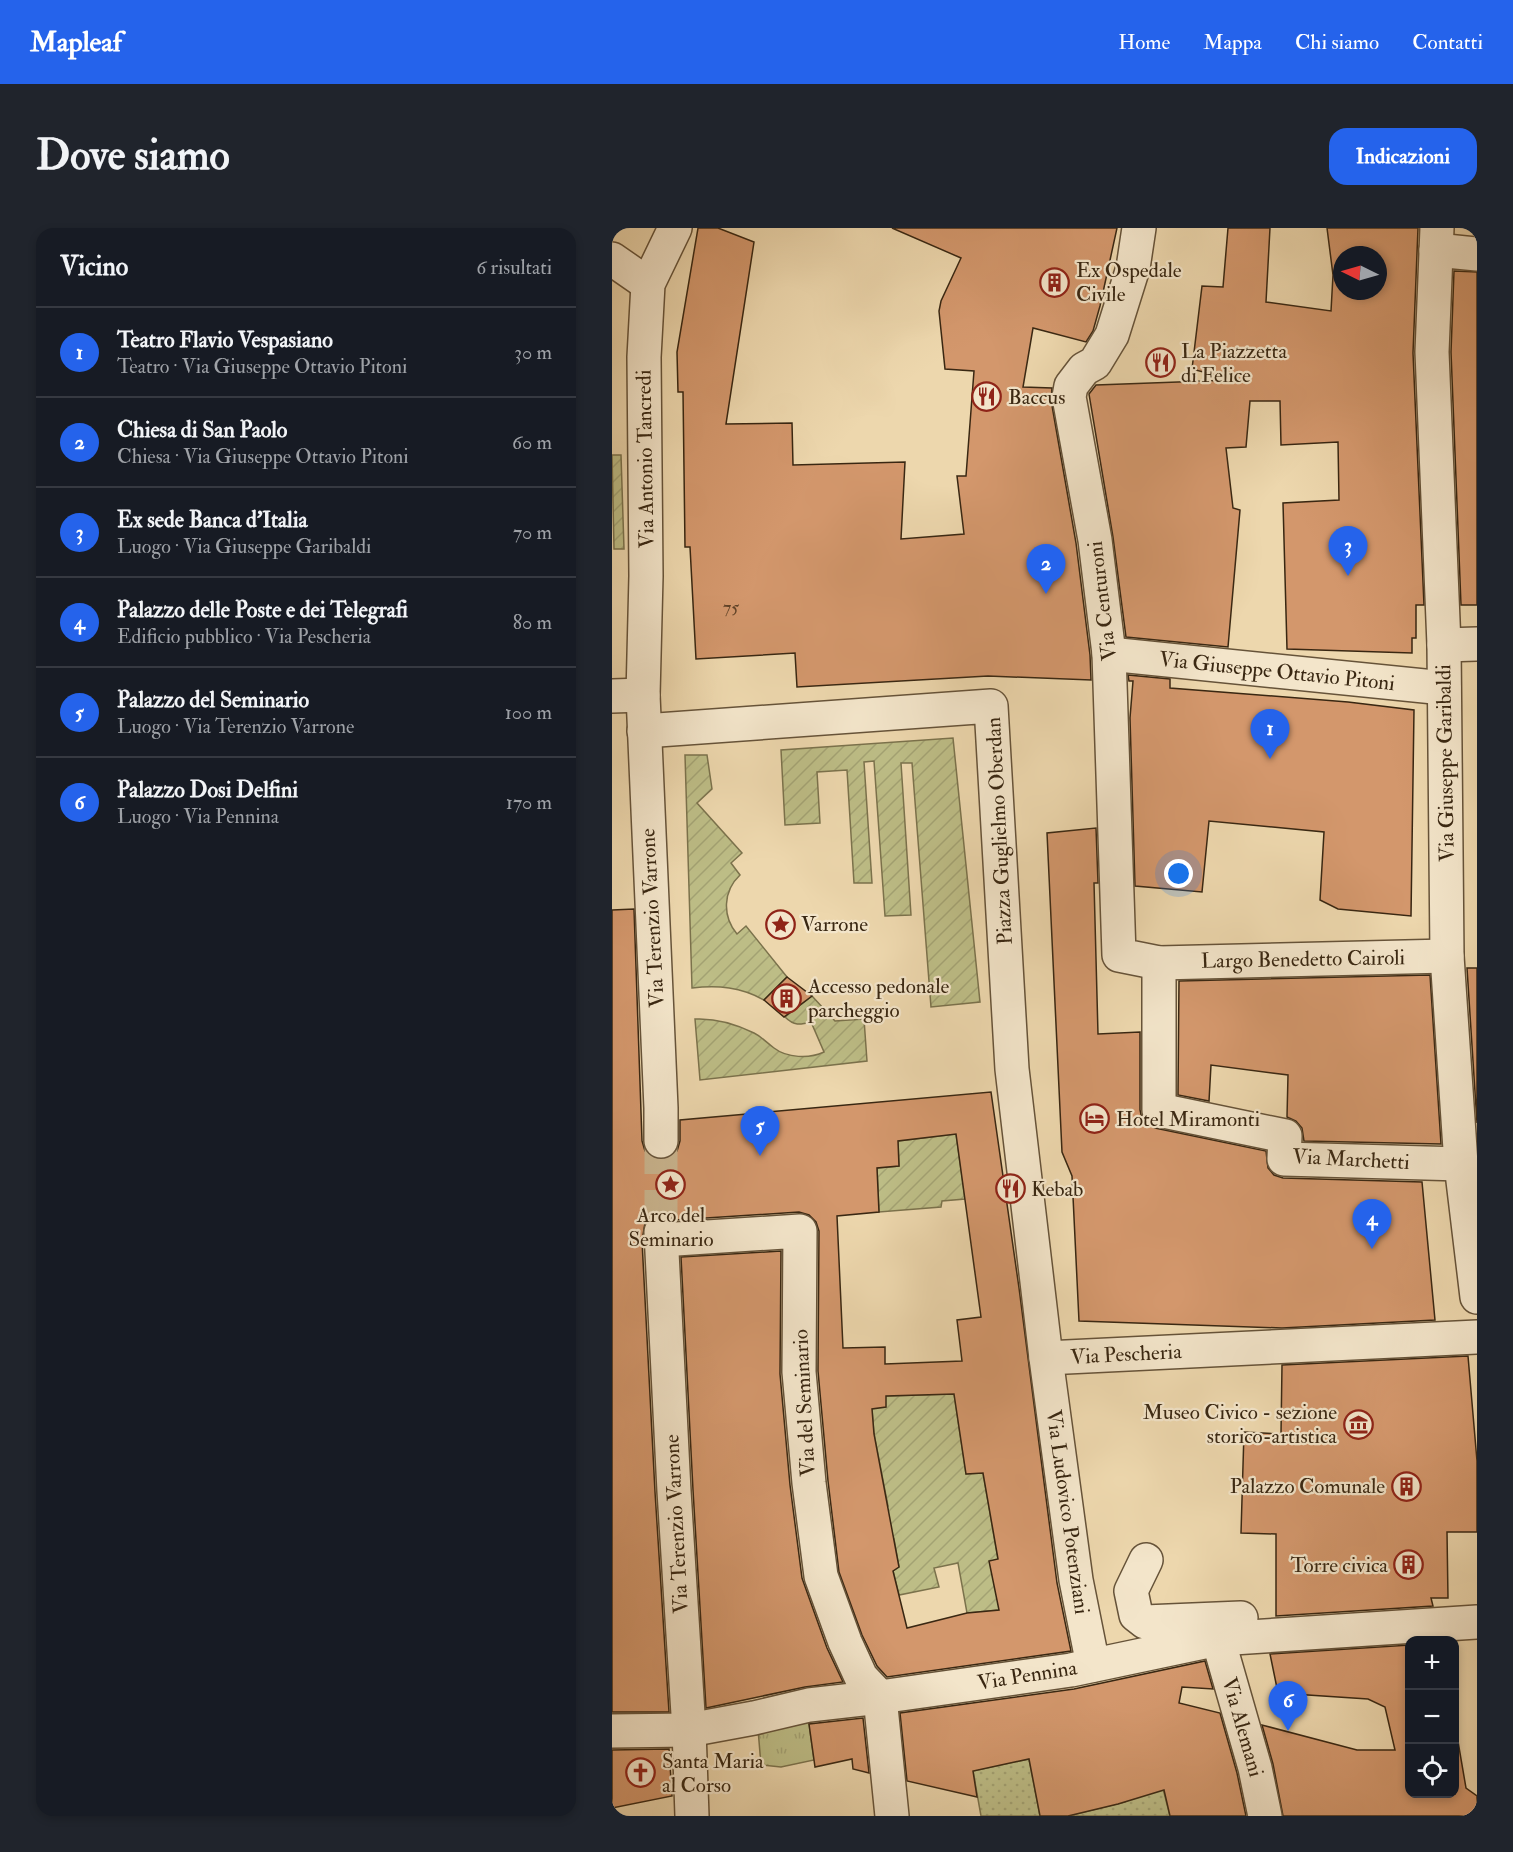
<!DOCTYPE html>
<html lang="it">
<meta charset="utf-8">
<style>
:root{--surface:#171b24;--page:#20242c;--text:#f1f3f6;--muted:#9ea1a6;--line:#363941;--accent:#2563eb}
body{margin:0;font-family:"IM FELL Double Pica",serif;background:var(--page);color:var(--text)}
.controls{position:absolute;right:18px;bottom:18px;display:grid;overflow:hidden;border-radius:12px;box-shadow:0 3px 9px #0003}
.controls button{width:54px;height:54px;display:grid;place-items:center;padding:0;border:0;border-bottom:2px solid var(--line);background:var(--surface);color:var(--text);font:30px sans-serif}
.compass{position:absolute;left:721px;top:18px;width:54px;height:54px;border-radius:50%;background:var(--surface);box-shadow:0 3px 9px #0003;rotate:275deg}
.you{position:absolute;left:567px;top:646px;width:21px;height:21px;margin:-15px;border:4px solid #fff;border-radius:50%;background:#1a73e8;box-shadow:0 0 0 9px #1a73e833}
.badge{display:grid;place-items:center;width:39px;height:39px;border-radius:50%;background:var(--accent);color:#fff;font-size:20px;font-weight:700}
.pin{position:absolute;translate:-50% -50px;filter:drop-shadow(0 2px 3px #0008)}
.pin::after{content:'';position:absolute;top:32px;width:21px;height:18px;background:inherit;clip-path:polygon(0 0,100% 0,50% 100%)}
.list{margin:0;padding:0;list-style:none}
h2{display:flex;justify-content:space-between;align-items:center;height:78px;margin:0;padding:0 24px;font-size:26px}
h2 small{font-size:20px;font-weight:400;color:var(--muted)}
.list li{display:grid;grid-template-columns:39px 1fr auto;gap:18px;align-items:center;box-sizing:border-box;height:90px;padding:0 24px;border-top:2px solid var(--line)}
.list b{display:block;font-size:22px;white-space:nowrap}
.list p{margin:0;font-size:20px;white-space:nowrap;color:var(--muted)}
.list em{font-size:20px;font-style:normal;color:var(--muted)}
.icon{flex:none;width:33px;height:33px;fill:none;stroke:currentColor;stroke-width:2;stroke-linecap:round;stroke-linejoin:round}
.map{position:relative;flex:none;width:865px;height:1588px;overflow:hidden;border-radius:18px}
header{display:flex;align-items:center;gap:36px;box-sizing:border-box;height:84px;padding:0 30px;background:var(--accent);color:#fff}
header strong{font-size:28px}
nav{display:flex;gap:33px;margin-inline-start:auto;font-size:21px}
.intro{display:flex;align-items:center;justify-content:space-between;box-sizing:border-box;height:144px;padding:0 36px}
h1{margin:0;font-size:42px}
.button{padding:15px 27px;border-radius:18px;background:var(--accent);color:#fff;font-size:21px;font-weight:700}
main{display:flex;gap:36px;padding:0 36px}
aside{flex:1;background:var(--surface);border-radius:18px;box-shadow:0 3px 9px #0003}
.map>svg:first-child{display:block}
.grass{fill:url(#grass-dots);stroke:#7b724c;stroke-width:1.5}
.park{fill:url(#park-tufts);stroke:#7b724c;stroke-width:1.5}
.garden{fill:url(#garden-furrows);stroke:#7b724c;stroke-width:1.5}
.building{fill:#d3976c;stroke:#392712;stroke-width:1.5;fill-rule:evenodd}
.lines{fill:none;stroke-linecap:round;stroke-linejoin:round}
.minor-tunnel{stroke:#c9b48e;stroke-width:33;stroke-dasharray:33 16;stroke-linecap:butt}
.minor-casing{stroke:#665339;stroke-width:36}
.minor{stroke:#f3e5ca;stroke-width:33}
.labels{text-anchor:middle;stroke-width:4.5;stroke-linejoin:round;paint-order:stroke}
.number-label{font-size:18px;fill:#604328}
.poi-label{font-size:21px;fill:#392712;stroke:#f3e5ca;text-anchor:start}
.street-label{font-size:21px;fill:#392712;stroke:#f3e5ca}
</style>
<header>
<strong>Mapleaf</strong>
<nav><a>Home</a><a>Mappa</a><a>Chi siamo</a><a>Contatti</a></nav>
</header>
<div class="intro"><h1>Dove siamo</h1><a class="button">Indicazioni</a></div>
<main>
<aside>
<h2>Vicino<small>6 risultati</small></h2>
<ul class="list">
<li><span class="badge">1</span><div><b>Teatro Flavio Vespasiano</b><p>Teatro · Via Giuseppe Ottavio Pitoni</p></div><em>30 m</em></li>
<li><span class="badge">2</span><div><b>Chiesa di San Paolo</b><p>Chiesa · Via Giuseppe Ottavio Pitoni</p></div><em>60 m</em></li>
<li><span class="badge">3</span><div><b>Ex sede Banca d'Italia</b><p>Luogo · Via Giuseppe Garibaldi</p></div><em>70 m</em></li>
<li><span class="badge">4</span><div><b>Palazzo delle Poste e dei Telegrafi</b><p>Edificio pubblico · Via Pescheria</p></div><em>80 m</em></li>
<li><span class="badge">5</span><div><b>Palazzo del Seminario</b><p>Luogo · Via Terenzio Varrone</p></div><em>100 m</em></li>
<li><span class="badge">6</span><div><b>Palazzo Dosi Delfini</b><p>Luogo · Via Pennina</p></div><em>170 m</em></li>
</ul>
</aside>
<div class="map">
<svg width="865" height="1588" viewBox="0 0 865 1588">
<defs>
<pattern id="grass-dots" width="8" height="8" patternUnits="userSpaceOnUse" patternTransform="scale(1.5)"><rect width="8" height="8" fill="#bdbd86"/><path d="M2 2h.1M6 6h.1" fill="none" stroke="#a3a273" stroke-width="1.8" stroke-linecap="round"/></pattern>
<pattern id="park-tufts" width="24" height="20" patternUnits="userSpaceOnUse" patternTransform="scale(1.5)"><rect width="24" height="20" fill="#bdbd86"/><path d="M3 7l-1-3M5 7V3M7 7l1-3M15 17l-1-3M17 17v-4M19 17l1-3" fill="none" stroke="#a3a273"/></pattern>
<pattern id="garden-furrows" width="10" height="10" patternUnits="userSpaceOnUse" patternTransform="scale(1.5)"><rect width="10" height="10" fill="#bdbd86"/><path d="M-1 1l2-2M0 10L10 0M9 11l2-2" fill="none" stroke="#a3a273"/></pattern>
</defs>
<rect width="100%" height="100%" fill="#edd7ad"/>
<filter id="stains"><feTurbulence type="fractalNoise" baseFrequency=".00333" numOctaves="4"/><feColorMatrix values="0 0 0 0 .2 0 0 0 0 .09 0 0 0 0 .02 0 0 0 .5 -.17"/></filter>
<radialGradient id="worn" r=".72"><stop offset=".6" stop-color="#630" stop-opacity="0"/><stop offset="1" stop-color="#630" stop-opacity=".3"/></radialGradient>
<g class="grass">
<polygon points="537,1506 558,1588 456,1588 513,1574 507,1556"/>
<polygon points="417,1531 428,1588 369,1588 361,1543"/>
</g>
<polygon class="park" points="196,1489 202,1532 169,1539 149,1537 146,1501"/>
<g class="garden">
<polygon points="0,227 9,227 12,321 2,321"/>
<polygon points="341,510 368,774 319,779 300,535 289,535 299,687 273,688 262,533 252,534 260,655 242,655 235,542 205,544 208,595 173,597 169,522"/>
<path d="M73,527H95L100,561L85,575L130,625L119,635L128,647C111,663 110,688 125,706L134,698L175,749L152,772C129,759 106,757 80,760Z"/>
<path d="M200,768L223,793L252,791L255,833L88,852L83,791C103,790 124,796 142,805C150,809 155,815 162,820C175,830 197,831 212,824L199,794C188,797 182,798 173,789Z"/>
<polygon points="344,906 353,971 330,973 329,979 267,984 265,940 287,938 286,913"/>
<polygon points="342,1166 354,1246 371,1245 386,1331 387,1382 355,1385 346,1335 322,1340 327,1359 287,1367 281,1343 287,1339 282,1311 268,1282 276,1278 262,1206 260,1181 274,1168"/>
</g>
<g class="building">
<polygon points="86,0 106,0 142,14 114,196 180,195 181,237 293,234 289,311 352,306 345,248 354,248 362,143 333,141 327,83 329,73 349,30 280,0 505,0 488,78 481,103 474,114 421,100 411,159 440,160 439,172 464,315 478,427 479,452 376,448 185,459 183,425 84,431 78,319 73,319 71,164 66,164 65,124"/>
<path d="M616,0H658L654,74L719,83L721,47L715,0H806L801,125L812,377H804V410H800V425L675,421L671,275L727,272L726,214L669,217L668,173H638L634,219L614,220L621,280L628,282L616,419L514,409L501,309L477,166L484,157L621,152L580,141L590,58L611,59ZM730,27H766V63H730Z"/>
<polygon points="842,43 865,44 865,377 849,377 839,124"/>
<polygon points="516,447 558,451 558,460 736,474 802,482 799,688 726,681 708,672 712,604 597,593 590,664 523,658 518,490 521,453 517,453"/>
<polygon points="484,600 486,655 482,655 486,806 528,804 528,882 530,891 536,897 543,900 654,923 656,940 662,947 671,950 810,954 823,1092 670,1100 467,1093 460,948 450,924 435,605"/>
<path d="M22,681L30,913L33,923L40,929L50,932L59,929L65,923L68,913V892L379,864L407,1060L445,1355L459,1423L275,1449L265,1438L250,1407L227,1344L216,1253L206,1143L207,1003L204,994L197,987L187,984L63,992L57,987L47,985L38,989L33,995L30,1013L43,1264L57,1484H0V682ZM344,906L369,1089L345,1092L350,1133L273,1136V1119L231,1120L225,988L267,984L265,940L287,938L286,913ZM342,1166L354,1246L371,1245L386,1331L377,1333L387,1382L355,1385L295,1400L281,1343L287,1339L262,1206L260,1181L274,1179V1168Z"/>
<polygon points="855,740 865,740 865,895"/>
<polygon points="818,747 829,916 692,913 690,900 684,893 675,889 676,847 599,837 597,873 566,867 567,753"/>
<polygon points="175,749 200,768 172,789 152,772"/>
<polygon points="169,1023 168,1146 178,1257 190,1350 215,1420 231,1454 193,1459 94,1480 81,1262 69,1029"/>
<polygon points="856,1128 865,1233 865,1304 835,1304 836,1370 819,1370 821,1378 664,1388 664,1306 629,1305 632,1204 669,1206 670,1137"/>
<polygon points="798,1417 798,1566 843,1566 843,1496 854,1560 865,1568 865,1588 671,1588 661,1536 650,1497 745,1522 783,1522 773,1479 756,1471 666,1465 658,1426"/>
<polygon points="593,1433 601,1461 570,1459 567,1475 608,1485 625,1545 634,1588 558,1588 552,1562 506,1576 456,1588 428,1588 417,1531 361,1543 365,1569 295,1553 288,1485 462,1461"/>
<polygon points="251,1490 257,1545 241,1541 240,1531 203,1539 197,1496"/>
<polygon points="57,1521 60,1568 0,1580 0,1522"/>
</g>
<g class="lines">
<polyline class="minor-tunnel" points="49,913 49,1004"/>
<defs>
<g id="minor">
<polyline points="527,0 521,40 500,107 483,135 472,141 459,158 457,169 483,312 497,426 507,727 547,735 835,728"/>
<polyline points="825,0 820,124 832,417 835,728 849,936 865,1069"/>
<polyline points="824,22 865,26"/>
<polyline points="0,31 36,56"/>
<polyline points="832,417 865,416"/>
<polyline points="497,426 832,460"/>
<polyline points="0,468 31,467"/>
<polyline points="32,503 379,478 400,841 434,1130 464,1352 481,1437"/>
<polyline points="547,735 547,882 673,908 672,931 849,936"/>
<polyline points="49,913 49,880 31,467 34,348 32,129 36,56 63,0"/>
<polyline points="49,1004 62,1263 77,1502 80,1588"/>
<polyline points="49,1012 188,1003 187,1144 197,1255 209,1348 233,1414 249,1449 268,1469 280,1588"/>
<polyline points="434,1130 865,1109"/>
<polyline points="534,1332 519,1363 524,1387 533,1394 629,1390"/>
<polyline points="606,1411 643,1540 653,1588"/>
<polyline points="0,1503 77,1502 142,1490 197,1477 268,1469 459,1442 606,1411 865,1394"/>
</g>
</defs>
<use href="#minor" class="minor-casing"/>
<use href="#minor" class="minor"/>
</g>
<defs>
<symbol id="building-ring" viewBox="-11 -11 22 22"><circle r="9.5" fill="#f3e5ca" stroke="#8f2418" stroke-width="1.5"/><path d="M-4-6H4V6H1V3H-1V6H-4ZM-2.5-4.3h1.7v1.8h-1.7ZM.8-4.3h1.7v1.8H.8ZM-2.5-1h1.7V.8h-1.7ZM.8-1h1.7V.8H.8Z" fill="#8f2418"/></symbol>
<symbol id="restaurant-ring" viewBox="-11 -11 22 22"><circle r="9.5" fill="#f3e5ca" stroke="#8f2418" stroke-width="1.5"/><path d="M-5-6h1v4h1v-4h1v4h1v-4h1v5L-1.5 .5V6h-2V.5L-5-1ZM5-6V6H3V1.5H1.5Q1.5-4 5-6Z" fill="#8f2418"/></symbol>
<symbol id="sight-ring" viewBox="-11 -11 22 22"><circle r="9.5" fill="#f3e5ca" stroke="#8f2418" stroke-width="1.5"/><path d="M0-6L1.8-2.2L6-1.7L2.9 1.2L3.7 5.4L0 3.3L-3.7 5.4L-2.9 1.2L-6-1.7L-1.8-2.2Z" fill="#8f2418"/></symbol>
<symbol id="hotel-ring" viewBox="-11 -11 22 22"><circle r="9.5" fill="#f3e5ca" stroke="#8f2418" stroke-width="1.5"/><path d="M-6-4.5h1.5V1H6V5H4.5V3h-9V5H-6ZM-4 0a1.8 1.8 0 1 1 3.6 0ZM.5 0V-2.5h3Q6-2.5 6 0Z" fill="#8f2418"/></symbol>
<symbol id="museum-ring" viewBox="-11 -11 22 22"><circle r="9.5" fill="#f3e5ca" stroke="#8f2418" stroke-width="1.5"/><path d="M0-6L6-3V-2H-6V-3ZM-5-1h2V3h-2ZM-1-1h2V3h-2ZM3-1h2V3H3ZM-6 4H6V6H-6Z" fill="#8f2418"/></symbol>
<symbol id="church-ring" viewBox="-11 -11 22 22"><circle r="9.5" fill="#f3e5ca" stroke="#8f2418" stroke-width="1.5"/><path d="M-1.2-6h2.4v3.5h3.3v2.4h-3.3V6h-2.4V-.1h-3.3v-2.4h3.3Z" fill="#8f2418"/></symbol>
</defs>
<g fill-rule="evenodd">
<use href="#building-ring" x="426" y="38" width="33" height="33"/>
<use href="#restaurant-ring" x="532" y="118" width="33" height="33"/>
<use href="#restaurant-ring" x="358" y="152" width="33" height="33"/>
<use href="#sight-ring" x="152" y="680" width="33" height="33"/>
<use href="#building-ring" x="158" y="754" width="33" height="33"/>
<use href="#hotel-ring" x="466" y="874" width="33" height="33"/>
<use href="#sight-ring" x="42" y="940" width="33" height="33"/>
<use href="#restaurant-ring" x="382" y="944" width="33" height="33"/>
<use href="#museum-ring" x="730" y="1180" width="33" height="33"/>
<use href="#building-ring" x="778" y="1242" width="33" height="33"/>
<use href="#building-ring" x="780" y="1320" width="33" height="33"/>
<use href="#church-ring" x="12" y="1528" width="33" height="33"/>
</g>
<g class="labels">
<g class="number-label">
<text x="119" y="385">75</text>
</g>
<g class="poi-label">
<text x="464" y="49">Ex Ospedale<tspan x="464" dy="24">Civile</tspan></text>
<text x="569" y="130">La Piazzetta<tspan x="569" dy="24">di Felice</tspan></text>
<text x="396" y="176">Baccus</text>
<text x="189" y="703">Varrone</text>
<text x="196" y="765">Accesso pedonale<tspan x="196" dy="24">parcheggio</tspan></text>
<text x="504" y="898">Hotel Miramonti</text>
<text x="419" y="968">Kebab</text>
<text x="59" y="994" text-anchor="middle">Arco del<tspan x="59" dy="24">Seminario</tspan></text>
<text x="725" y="1191" text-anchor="end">Museo Civico - sezione<tspan x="725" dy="24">storico-artistica</tspan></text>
<text x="773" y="1265" text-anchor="end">Palazzo Comunale</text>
<text x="776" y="1344" text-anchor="end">Torre civica</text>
<text x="50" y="1540">Santa Maria<tspan x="50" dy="24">al Corso</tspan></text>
</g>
<g class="street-label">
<text transform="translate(33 231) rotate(-91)" y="7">Via Antonio Tancredi</text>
<text transform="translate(490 373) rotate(-97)" y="7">Via Centuroni</text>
<text transform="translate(665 443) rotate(6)" y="7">Via Giuseppe Ottavio Pitoni</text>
<text transform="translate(833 535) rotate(-91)" y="7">Via Giuseppe Garibaldi</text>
<text transform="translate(387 603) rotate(-93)" y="7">Piazza Guglielmo Oberdan</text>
<text transform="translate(40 690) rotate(-93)" y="7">Via Terenzio Varrone</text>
<text transform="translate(691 731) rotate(-1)" y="7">Largo Benedetto Cairoli</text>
<text transform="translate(739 931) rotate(3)" y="7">Via Marchetti</text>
<text transform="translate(514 1126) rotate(-3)" y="7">Via Pescheria</text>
<text transform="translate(192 1175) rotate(-93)" y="7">Via del Seminario</text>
<text transform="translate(456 1284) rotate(82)" y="7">Via Ludovico Potenziani</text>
<text transform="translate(64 1296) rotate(-93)" y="7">Via Terenzio Varrone</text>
<text transform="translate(415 1447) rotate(-9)" y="7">Via Pennina</text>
<text transform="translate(631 1499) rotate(74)" y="7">Via Alemani</text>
</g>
</g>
<rect width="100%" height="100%" filter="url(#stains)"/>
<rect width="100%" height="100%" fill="url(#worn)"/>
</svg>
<div class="controls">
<button>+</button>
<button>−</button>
<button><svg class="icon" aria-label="locate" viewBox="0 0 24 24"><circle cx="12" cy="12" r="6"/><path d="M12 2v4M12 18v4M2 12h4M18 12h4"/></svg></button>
</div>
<svg class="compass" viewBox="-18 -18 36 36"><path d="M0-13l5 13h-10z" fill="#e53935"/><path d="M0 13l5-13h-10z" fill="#9ea1a6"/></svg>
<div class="you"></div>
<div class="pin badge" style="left:658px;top:531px">1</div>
<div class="pin badge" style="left:434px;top:366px">2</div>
<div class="pin badge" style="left:736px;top:348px">3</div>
<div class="pin badge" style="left:760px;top:1021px">4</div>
<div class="pin badge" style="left:148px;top:928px">5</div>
<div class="pin badge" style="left:676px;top:1503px">6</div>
</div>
</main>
